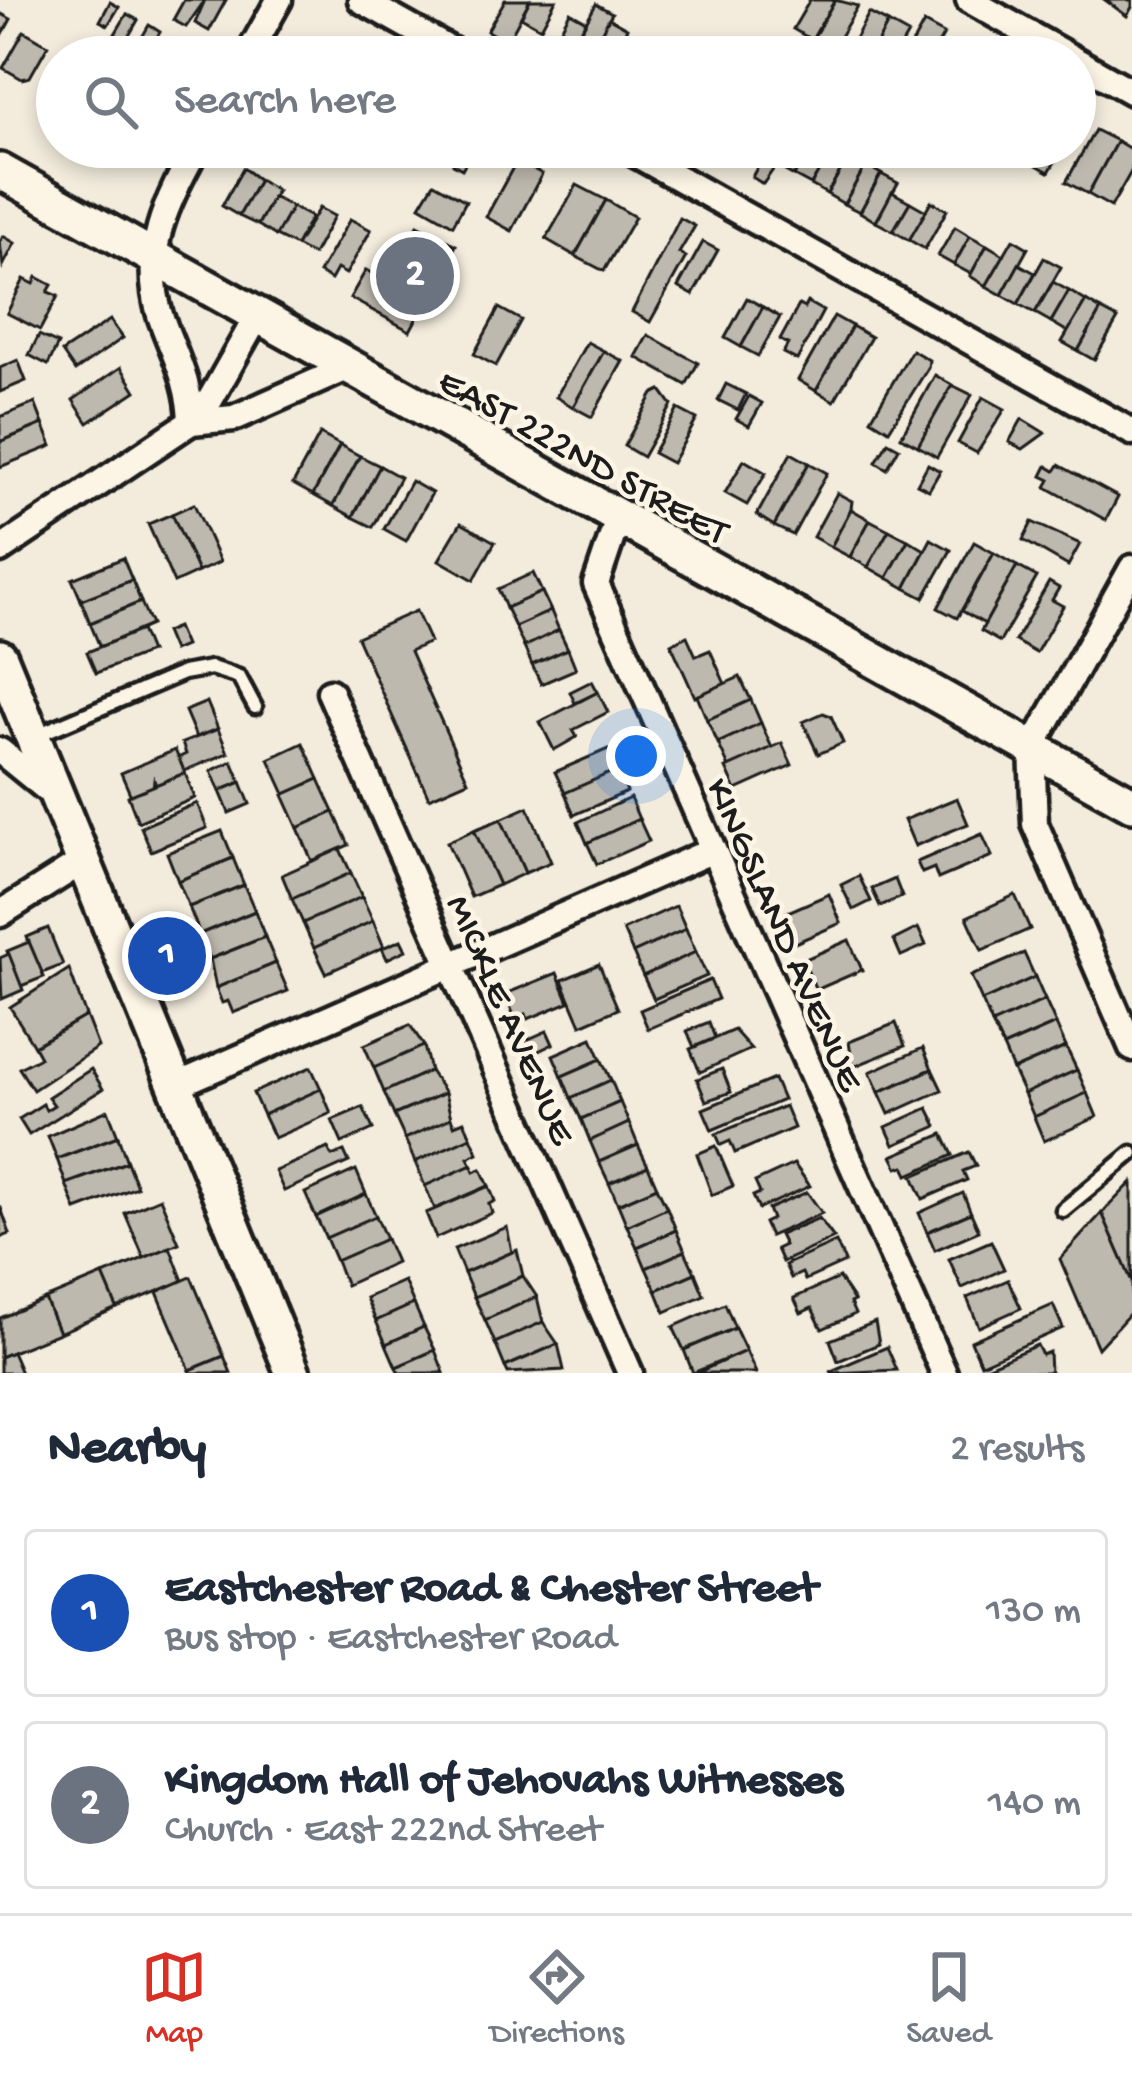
<!DOCTYPE html>
<meta charset="utf-8">
<style>
:root{--surface:#fff;--page:#f6f6f7;--text:#1f2937;--muted:#747a83;--line:#e0e1e3;--accent:#d93025}
body{margin:0;font-family:"Gochi Hand",sans-serif;background:var(--page);color:var(--text)}
.you{position:absolute;left:636px;top:756px;width:42px;height:42px;margin:-30px;border:9px solid #fff;border-radius:50%;background:#1a73e8;box-shadow:0 0 0 18px #1a73e833}
.badge{display:grid;place-items:center;width:78px;height:78px;border-radius:50%;background:var(--accent);color:#fff;font-size:39px;font-weight:700}
.pin{position:absolute;translate:-50% -50%;border:6px solid #fff;box-shadow:0 3px 12px #0006}
.list{margin:0;padding:0;list-style:none}
h2{display:flex;justify-content:space-between;align-items:center;height:156px;margin:0;padding:0 48px;font-size:51px}
h2 small{font-size:39px;font-weight:400;color:var(--muted)}
.list li{display:grid;grid-template-columns:78px 1fr auto;gap:36px;align-items:center;box-sizing:border-box;height:168px;margin:0 24px 24px;padding:0 24px;border:3px solid var(--line);border-radius:12px}
.list b{display:block;font-size:45px;white-space:nowrap}
.list p{margin:0;font-size:39px;white-space:nowrap;color:var(--muted)}
.list em{font-size:39px;font-style:normal;color:var(--muted)}
.icon{flex:none;width:66px;height:66px;fill:none;stroke:currentColor;stroke-width:2;stroke-linecap:round;stroke-linejoin:round}
.map{position:relative;flex:none;width:1132px;height:1373px;overflow:hidden}
.search{position:absolute;background:var(--surface);box-shadow:0 6px 18px #0003;left:36px;right:36px;top:36px;height:132px;display:flex;align-items:center;gap:30px;box-sizing:border-box;padding:0 42px;border-radius:66px;color:var(--muted);font-size:45px}
.sheet{height:540px;background:var(--surface)}
nav{display:flex;justify-content:space-around;align-items:center;box-sizing:border-box;height:168px;border-top:3px solid var(--line);background:var(--surface);font-size:33px;color:var(--muted)}
nav a{display:grid;justify-items:center;gap:6px}
nav .on{color:var(--accent)}
.map>svg:first-child{display:block}
.building{fill:#beb9ae;stroke:#1c1c1c;stroke-width:3}
.lines{fill:none;stroke-linecap:round;stroke-linejoin:round}
.lane-casing{stroke:#1c1c1c;stroke-width:21}
.street-casing{stroke:#1c1c1c;stroke-width:33}
.secondary-casing{stroke:#1c1c1c;stroke-width:42}
.lane{stroke:#fcf5e5;stroke-width:12}
.street{stroke:#fcf5e5;stroke-width:24}
.secondary{stroke:#fcf5e5;stroke-width:33}
.labels{text-anchor:middle;stroke-width:9;stroke-linejoin:round;paint-order:stroke}
.street-label{font-size:39px;fill:#1c1c1c;stroke:#fcf5e5}
</style>
<div class="map">
<svg width="1132" height="1373" viewBox="0 0 1132 1373">
<rect width="100%" height="100%" fill="#f3ecdd"/>
<filter id="ink" filterUnits="userSpaceOnUse"><feTurbulence type="fractalNoise" baseFrequency=".00833" numOctaves="2"/><feDisplacementMap in="SourceGraphic" scale="24" xChannelSelector="R" yChannelSelector="G"/><feConvolveMatrix kernelMatrix="1 2 1 2 8 2 1 2 1" color-interpolation-filters="sRGB"/></filter>
<g filter="url(#ink)">
<g class="building">
<polygon points="184,0 205,0 186,27 173,20"/>
<polygon points="205,0 226,0 209,31 195,23"/>
<polygon points="505,0 530,0 507,42 487,31"/>
<polygon points="530,0 556,0 541,28 521,17"/>
<polygon points="810,0 835,0 812,40 793,29"/>
<polygon points="835,0 858,6 828,57 821,57 814,53 820,44 812,40"/>
<polygon points="1105,0 1132,0 1132,7 1127,16"/>
<polygon points="110,2 119,7 108,25 100,21"/>
<polygon points="596,4 612,13 588,57 581,57 570,51"/>
<polygon points="570,12 586,21 570,51 554,42"/>
<polygon points="0,13 11,19 0,39"/>
<polygon points="869,13 888,23 870,57 845,57"/>
<polygon points="127,14 138,20 126,41 115,34"/>
<polygon points="609,18 627,28 611,57 588,57"/>
<polygon points="888,23 908,34 895,57 870,57"/>
<polygon points="924,23 944,34 931,57 905,57"/>
<polygon points="149,25 160,32 148,53 137,46"/>
<polygon points="24,31 48,45 30,77 22,79 3,68"/>
<polygon points="620,40 635,48 630,57 611,57"/>
<polygon points="312,41 329,51 326,57 304,57"/>
<polygon points="60,50 73,57 57,57 57,99 41,84"/>
<polygon points="1095,130 1117,141 1088,194 1066,182"/>
<polygon points="1117,141 1132,150 1132,170 1111,207 1088,194"/>
<polygon points="454,147 475,147 462,169 453,164"/>
<polygon points="748,147 768,147 762,158"/>
<polygon points="768,147 789,147 763,184 752,177"/>
<polygon points="789,147 810,147 794,176 778,167"/>
<polygon points="810,147 828,156 811,185 794,176"/>
<polygon points="1033,147 1064,147 1049,172 1026,159"/>
<polygon points="828,156 844,165 827,194 811,185"/>
<polygon points="849,156 866,165 844,204 827,194"/>
<polygon points="517,160 542,174 512,231 486,217"/>
<polygon points="866,165 881,174 860,212 844,204"/>
<polygon points="243,168 259,180 239,216 222,206"/>
<polygon points="881,174 898,183 876,222 860,212"/>
<polygon points="259,180 277,190 258,225 239,216"/>
<polygon points="434,183 466,201 453,225 420,206"/>
<polygon points="577,185 606,200 575,256 546,239"/>
<polygon points="892,192 910,202 893,231 876,222"/>
<polygon points="273,197 292,207 276,236 258,225"/>
<polygon points="606,200 635,217 604,271 575,256"/>
<polygon points="931,201 947,210 925,249 909,240"/>
<polygon points="910,202 926,211 909,240 893,231"/>
<polygon points="292,207 311,217 296,246 276,236"/>
<polygon points="319,208 334,216 313,255 296,246"/>
<polygon points="680,218 695,226 679,253 686,257 650,322 632,312"/>
<polygon points="350,219 371,230 346,274 337,269 331,280 319,273"/>
<polygon points="418,225 456,245 410,331 350,298 366,270 387,282"/>
<polygon points="955,227 970,236 954,265 938,256"/>
<polygon points="3,236 15,243 3,266 0,242"/>
<polygon points="970,236 987,245 971,274 954,265"/>
<polygon points="1013,239 1028,248 1002,295 986,286"/>
<polygon points="703,242 718,250 693,295 678,287"/>
<polygon points="987,245 1004,255 986,286 970,276"/>
<polygon points="1044,258 1061,267 1035,313 1018,304"/>
<polygon points="1019,264 1035,273 1018,304 1002,295"/>
<polygon points="37,277 52,285 48,292 58,296 40,330 7,313 24,279 34,284"/>
<polygon points="1053,282 1069,291 1051,322 1035,313"/>
<polygon points="1069,291 1086,301 1068,332 1051,322"/>
<polygon points="747,298 763,307 741,347 725,338"/>
<polygon points="1086,301 1101,310 1078,351 1062,342"/>
<polygon points="807,302 823,311 797,360 783,353 788,344 780,340 799,305 804,308"/>
<polygon points="763,307 780,317 758,356 741,347"/>
<polygon points="499,308 521,320 496,366 474,354"/>
<polygon points="1101,310 1118,319 1094,360 1078,351"/>
<polygon points="834,316 852,326 816,391 798,380"/>
<polygon points="110,320 123,338 75,371 62,352"/>
<polygon points="852,326 871,337 834,401 816,391"/>
<polygon points="39,335 58,344 48,365 29,355"/>
<polygon points="648,335 698,363 686,385 636,357"/>
<polygon points="587,342 604,351 573,407 556,397"/>
<polygon points="912,350 929,360 928,368 889,430 871,419"/>
<polygon points="604,351 623,361 592,417 573,407"/>
<polygon points="18,360 26,381 0,392 0,368"/>
<polygon points="121,367 136,391 88,423 73,400"/>
<polygon points="935,375 952,385 918,446 901,437"/>
<polygon points="726,384 746,394 738,410 718,400"/>
<polygon points="952,385 972,395 937,457 918,446"/>
<polygon points="661,390 672,405 643,457 624,446 653,394"/>
<polygon points="749,396 762,403 749,426 736,419"/>
<polygon points="983,397 1005,409 977,453 958,443"/>
<polygon points="35,403 43,424 0,442 0,417"/>
<polygon points="678,409 697,419 672,463 653,453"/>
<polygon points="1022,419 1045,433 1023,449 1009,442"/>
<polygon points="43,424 52,446 0,467 0,442"/>
<polygon points="320,434 340,445 313,495 293,484"/>
<polygon points="888,442 899,448 887,469 876,462"/>
<polygon points="340,445 360,456 333,506 313,495"/>
<polygon points="791,453 809,463 774,526 757,515"/>
<polygon points="360,456 380,466 353,517 333,506"/>
<polygon points="744,460 766,473 747,505 725,493"/>
<polygon points="809,463 827,473 793,535 774,526"/>
<polygon points="928,464 940,471 929,490 917,484"/>
<polygon points="1059,465 1118,497 1106,520 1046,487 1050,480 1042,476 1047,466 1055,471"/>
<polygon points="380,466 400,477 373,527 353,517"/>
<polygon points="411,481 432,493 406,541 384,529"/>
<polygon points="837,493 852,501 851,509 831,547 813,537"/>
<polygon points="194,504 220,562 198,572 172,514"/>
<polygon points="851,509 870,520 850,557 831,547"/>
<polygon points="172,514 198,572 174,583 148,524"/>
<polygon points="870,520 889,530 868,567 850,557"/>
<polygon points="1032,522 1080,544 1068,566 1023,540"/>
<polygon points="461,523 495,542 474,580 439,560"/>
<polygon points="889,530 908,540 887,578 868,567"/>
<polygon points="931,539 951,550 924,598 905,588"/>
<polygon points="908,540 925,550 905,588 887,578"/>
<polygon points="974,542 994,553 957,618 938,608"/>
<polygon points="994,553 1017,566 985,624 962,611"/>
<polygon points="123,558 132,580 81,600 72,579"/>
<polygon points="1017,566 1037,577 1000,642 981,631"/>
<polygon points="533,573 542,592 506,608 498,589"/>
<polygon points="132,580 141,602 90,623 81,600"/>
<polygon points="1049,582 1059,588 1052,600 1063,606 1036,653 1015,641"/>
<polygon points="542,592 551,611 515,627 506,608"/>
<polygon points="141,602 151,625 100,647 90,623"/>
<polygon points="416,611 430,642 410,651 468,781 429,798 357,637"/>
<polygon points="551,611 559,630 524,647 515,627"/>
<polygon points="177,627 185,646 173,651 165,632"/>
<polygon points="141,630 150,652 96,673 87,652"/>
<polygon points="559,630 568,649 532,665 524,647"/>
<polygon points="687,636 696,656 710,650 725,684 695,697 671,644"/>
<polygon points="568,649 576,669 541,684 532,665"/>
<polygon points="740,677 751,700 707,720 697,696"/>
<polygon points="592,681 598,692 575,703 570,692"/>
<polygon points="598,692 608,712 573,730 577,737 554,750 540,722"/>
<polygon points="751,700 761,723 718,743 707,720"/>
<polygon points="207,702 218,729 196,737 185,711"/>
<polygon points="823,713 831,716 843,743 818,754 803,722"/>
<polygon points="761,723 772,748 729,767 718,743"/>
<polygon points="218,729 228,753 184,771 178,758 186,754 182,743"/>
<polygon points="303,743 319,779 285,794 269,759"/>
<polygon points="782,743 792,765 736,790 726,768"/>
<polygon points="608,749 617,770 565,793 555,772"/>
<polygon points="175,750 185,773 156,785 154,780 153,787 131,796 121,773"/>
<polygon points="232,761 241,782 220,791 211,771"/>
<polygon points="617,770 627,792 574,815 565,793"/>
<polygon points="185,773 195,798 138,822 128,796"/>
<polygon points="319,779 334,812 298,828 283,795"/>
<polygon points="241,782 250,804 229,813 220,791"/>
<polygon points="630,798 639,819 587,843 578,822"/>
<polygon points="957,798 968,824 915,846 904,820"/>
<polygon points="197,803 207,828 151,851 141,827"/>
<polygon points="528,807 551,862 525,873 501,819"/>
<polygon points="334,812 349,845 312,861 298,828"/>
<polygon points="501,819 525,873 499,885 474,830"/>
<polygon points="639,819 649,841 597,864 587,843"/>
<polygon points="474,830 499,885 471,897 447,842"/>
<polygon points="222,831 233,858 178,881 167,853"/>
<polygon points="982,834 992,856 938,879 934,868 922,873 917,862"/>
<polygon points="340,849 351,873 292,899 282,875"/>
<polygon points="233,858 244,885 189,907 178,881"/>
<polygon points="351,873 362,897 303,923 292,899"/>
<polygon points="859,876 871,901 853,910 841,885"/>
<polygon points="895,879 902,897 880,906 872,889"/>
<polygon points="244,885 255,911 200,934 189,907"/>
<polygon points="829,894 841,923 795,943 783,914"/>
<polygon points="1015,895 1030,929 982,950 967,917"/>
<polygon points="362,897 373,921 314,948 303,923"/>
<polygon points="676,906 686,929 633,953 623,930"/>
<polygon points="255,911 265,937 210,959 200,934"/>
<polygon points="373,921 384,947 326,973 314,948"/>
<polygon points="48,928 63,965 42,973 27,937"/>
<polygon points="918,928 926,945 901,956 894,940"/>
<polygon points="686,929 696,952 643,976 633,953"/>
<polygon points="265,937 276,963 216,988 210,959"/>
<polygon points="401,940 406,950 387,959 382,948"/>
<polygon points="849,940 862,970 816,990 803,960"/>
<polygon points="29,942 44,977 21,986 7,951"/>
<polygon points="696,952 707,976 654,999 643,976"/>
<polygon points="1024,953 1035,977 982,1001 971,976"/>
<polygon points="9,954 23,990 2,999 0,958"/>
<polygon points="276,963 288,991 233,1013 228,1001 222,1003 216,988"/>
<polygon points="599,964 618,1009 581,1025 562,980"/>
<polygon points="69,969 86,1016 34,1046 10,1007"/>
<polygon points="557,973 569,1002 528,1019 526,1014 515,1018 505,994"/>
<polygon points="1035,977 1045,1000 992,1024 982,1001"/>
<polygon points="710,980 718,999 648,1029 640,1010"/>
<polygon points="1045,1000 1056,1024 1003,1047 992,1024"/>
<polygon points="86,1016 98,1047 33,1090 19,1068 40,1057 34,1046"/>
<polygon points="709,1022 715,1038 694,1047 687,1031"/>
<polygon points="896,1023 905,1046 853,1067 849,1042"/>
<polygon points="1056,1024 1066,1047 1013,1070 1003,1047"/>
<polygon points="410,1025 424,1046 374,1068 364,1045"/>
<polygon points="734,1030 751,1049 700,1072 690,1049"/>
<polygon points="547,1031 553,1044 528,1056 522,1042"/>
<polygon points="592,1038 601,1059 562,1076 553,1055"/>
<polygon points="424,1046 430,1071 384,1092 374,1068"/>
<polygon points="1066,1047 1077,1070 1024,1094 1013,1070"/>
<polygon points="923,1048 932,1069 879,1092 870,1072"/>
<polygon points="601,1059 611,1080 571,1098 562,1076"/>
<polygon points="311,1067 321,1089 263,1115 253,1093"/>
<polygon points="91,1069 103,1089 29,1135 19,1119 43,1104 46,1110 54,1105 48,1097"/>
<polygon points="722,1069 731,1092 706,1101 697,1079"/>
<polygon points="932,1069 942,1090 889,1114 879,1092"/>
<polygon points="1077,1070 1087,1093 1034,1117 1024,1094"/>
<polygon points="430,1071 445,1093 394,1115 384,1092"/>
<polygon points="774,1079 783,1100 712,1130 703,1109"/>
<polygon points="611,1080 620,1102 581,1119 571,1098"/>
<polygon points="321,1089 331,1113 274,1138 263,1115"/>
<polygon points="445,1093 451,1118 405,1139 394,1115"/>
<polygon points="1087,1093 1097,1117 1044,1141 1034,1117"/>
<polygon points="620,1102 629,1123 590,1141 581,1119"/>
<polygon points="785,1106 794,1128 735,1153 730,1141 721,1145 716,1134"/>
<polygon points="363,1107 373,1129 342,1143 332,1120"/>
<polygon points="928,1108 937,1126 894,1145 886,1127"/>
<polygon points="108,1110 118,1136 57,1159 48,1136"/>
<polygon points="451,1118 454,1125 464,1121 471,1137 415,1162 405,1139"/>
<polygon points="629,1123 638,1145 599,1162 590,1141"/>
<polygon points="943,1134 953,1155 908,1175 904,1166 898,1168 892,1156"/>
<polygon points="118,1136 127,1162 66,1184 57,1159"/>
<polygon points="471,1137 478,1153 468,1158 472,1165 425,1186 415,1162"/>
<polygon points="638,1145 648,1166 609,1183 599,1162"/>
<polygon points="716,1146 733,1186 712,1195 697,1154"/>
<polygon points="328,1148 332,1156 344,1151 349,1162 284,1191 275,1171"/>
<polygon points="969,1152 976,1166 963,1171 967,1180 923,1199 913,1176"/>
<polygon points="127,1162 137,1187 76,1210 66,1184"/>
<polygon points="794,1164 810,1186 759,1209 753,1196 760,1193 755,1182"/>
<polygon points="472,1165 474,1172 481,1169 489,1186 435,1209 425,1186"/>
<polygon points="648,1166 657,1187 618,1204 609,1183"/>
<polygon points="356,1170 366,1194 316,1217 305,1193"/>
<polygon points="1132,1182 1132,1282 1102,1213"/>
<polygon points="489,1186 495,1201 489,1204 492,1213 436,1238 426,1213"/>
<polygon points="657,1187 667,1208 627,1226 618,1204"/>
<polygon points="807,1192 822,1213 770,1236 764,1223 772,1219 768,1209"/>
<polygon points="963,1193 971,1213 927,1232 919,1213"/>
<polygon points="366,1194 376,1216 326,1238 316,1217"/>
<polygon points="160,1198 179,1243 144,1258 125,1213"/>
<polygon points="1,1208 10,1234 0,1238 0,1209"/>
<polygon points="667,1208 676,1230 637,1247 627,1226"/>
<polygon points="971,1213 979,1231 935,1250 927,1232"/>
<polygon points="1102,1213 1132,1282 1132,1311 1098,1348 1060,1259"/>
<polygon points="376,1216 386,1239 336,1261 326,1238"/>
<polygon points="819,1218 834,1238 782,1262 776,1249 784,1245 779,1235"/>
<polygon points="507,1227 512,1252 464,1273 454,1249"/>
<polygon points="676,1230 685,1251 646,1268 637,1247"/>
<polygon points="386,1239 396,1262 346,1285 336,1261"/>
<polygon points="991,1241 1004,1269 962,1288 949,1259"/>
<polygon points="836,1242 845,1262 805,1280 802,1273 791,1278 785,1265"/>
<polygon points="170,1247 183,1281 117,1308 103,1275"/>
<polygon points="517,1250 523,1276 474,1297 464,1273"/>
<polygon points="685,1251 695,1273 656,1290 646,1268"/>
<polygon points="695,1273 704,1295 665,1312 656,1290"/>
<polygon points="103,1275 117,1308 59,1333 45,1299"/>
<polygon points="523,1276 537,1297 485,1320 474,1297"/>
<polygon points="191,1277 224,1356 190,1370 157,1292"/>
<polygon points="839,1278 854,1301 850,1303 855,1314 822,1329 812,1308 801,1313 794,1298"/>
<polygon points="1008,1280 1021,1308 979,1327 967,1298"/>
<polygon points="404,1281 414,1304 376,1321 366,1298"/>
<polygon points="537,1297 543,1322 495,1343 485,1320"/>
<polygon points="45,1299 59,1333 0,1357 0,1318"/>
<polygon points="414,1304 424,1327 386,1344 376,1321"/>
<polygon points="725,1304 735,1328 684,1350 673,1327"/>
<polygon points="1053,1305 1063,1328 981,1364 971,1341"/>
<polygon points="543,1322 558,1344 505,1367 495,1343"/>
<polygon points="875,1322 879,1344 838,1361 830,1340"/>
<polygon points="424,1327 435,1350 396,1367 386,1344"/>
<polygon points="735,1328 746,1351 693,1373 684,1350"/>
<polygon points="558,1344 564,1370 508,1373 505,1367"/>
<polygon points="1037,1345 1042,1355 1049,1352 1050,1373 985,1373 983,1368"/>
<polygon points="887,1347 897,1370 832,1373 831,1371"/>
<polygon points="435,1350 444,1373 399,1373 396,1367"/>
<polygon points="746,1351 756,1373 697,1373"/>
<polygon points="12,1352 21,1373 0,1373 0,1357"/>
<polygon points="224,1356 231,1373 191,1373 190,1370"/>
</g>
<g class="lines">
<defs>
<g id="lane">
<polyline points="35,736 183,673 211,668 239,677 255,707"/>
<polyline points="1063,1210 1132,1153"/>
</g>
<g id="street">
<polyline points="361,0 463,57"/>
<polyline points="969,0 1070,57"/>
<polyline points="247,57 279,0"/>
<polyline points="1075,60 1132,92"/>
<polyline points="623,147 1132,432"/>
<path d="M191,422C190,380 173,353 160,315C141,252 167,200 197,147"/>
<polyline points="191,422 234,418 347,368"/>
<polyline points="618,519 596,584 944,1373"/>
<polyline points="0,550 191,422 210,400 258,315"/>
<polyline points="1132,568 1032,748 1035,824 1132,1048"/>
<polyline points="330,692 630,1373"/>
<polyline points="0,751 54,795"/>
<polyline points="0,914 85,860"/>
<polyline points="175,1086 711,851"/>
</g>
<g id="secondary">
<polyline points="0,171 1132,804"/>
<polyline points="0,657 293,1373"/>
</g>
</defs>
<use href="#lane" class="lane-casing"/>
<use href="#street" class="street-casing"/>
<use href="#secondary" class="secondary-casing"/>
<use href="#lane" class="lane"/>
<use href="#street" class="street"/>
<use href="#secondary" class="secondary"/>
</g>
</g>
<g class="labels">
<g class="street-label">
<text transform="translate(585 453) rotate(29)" y="14">EAST 222ND STREET</text>
<text transform="translate(788 933) rotate(66)" y="14">KINGSLAND AVENUE</text>
<text transform="translate(514 1018) rotate(66)" y="14">MICKLE AVENUE</text>
</g>
</g>
</svg>
<div class="you"></div>
<div class="pin badge" style="left:167px;top:956px;background:#1a4fb4">1</div>
<div class="pin badge" style="left:415px;top:276px;background:#6b7280">2</div>
<div class="search"><svg class="icon" aria-label="search" viewBox="0 0 24 24"><circle cx="10" cy="10" r="6"/><path d="M15 15l6 6"/></svg>Search here</div>
</div>
<section class="sheet">
<h2>Nearby<small>2 results</small></h2>
<ul class="list">
<li><span class="badge" style="background:#1a4fb4">1</span><div><b>Eastchester Road &amp; Chester Street</b><p>Bus stop · Eastchester Road</p></div><em>130 m</em></li>
<li><span class="badge" style="background:#6b7280">2</span><div><b>Kingdom Hall of Jehovahs Witnesses</b><p>Church · East 222nd Street</p></div><em>140 m</em></li>
</ul>
</section>
<nav>
<a class="on"><svg class="icon" aria-label="map" viewBox="0 0 24 24"><path d="M3 6l6-2 6 2 6-2v14l-6 2-6-2-6 2zM9 4v14M15 6v14"/></svg>Map</a>
<a><svg class="icon" aria-label="directions" viewBox="0 0 24 24"><path d="M12 3l9 9-9 9-9-9zM9 14v-3h6M13 9l2 2-2 2"/></svg>Directions</a>
<a><svg class="icon" aria-label="saved" viewBox="0 0 24 24"><path d="M7 4h10v16l-5-4-5 4z"/></svg>Saved</a>
</nav>
